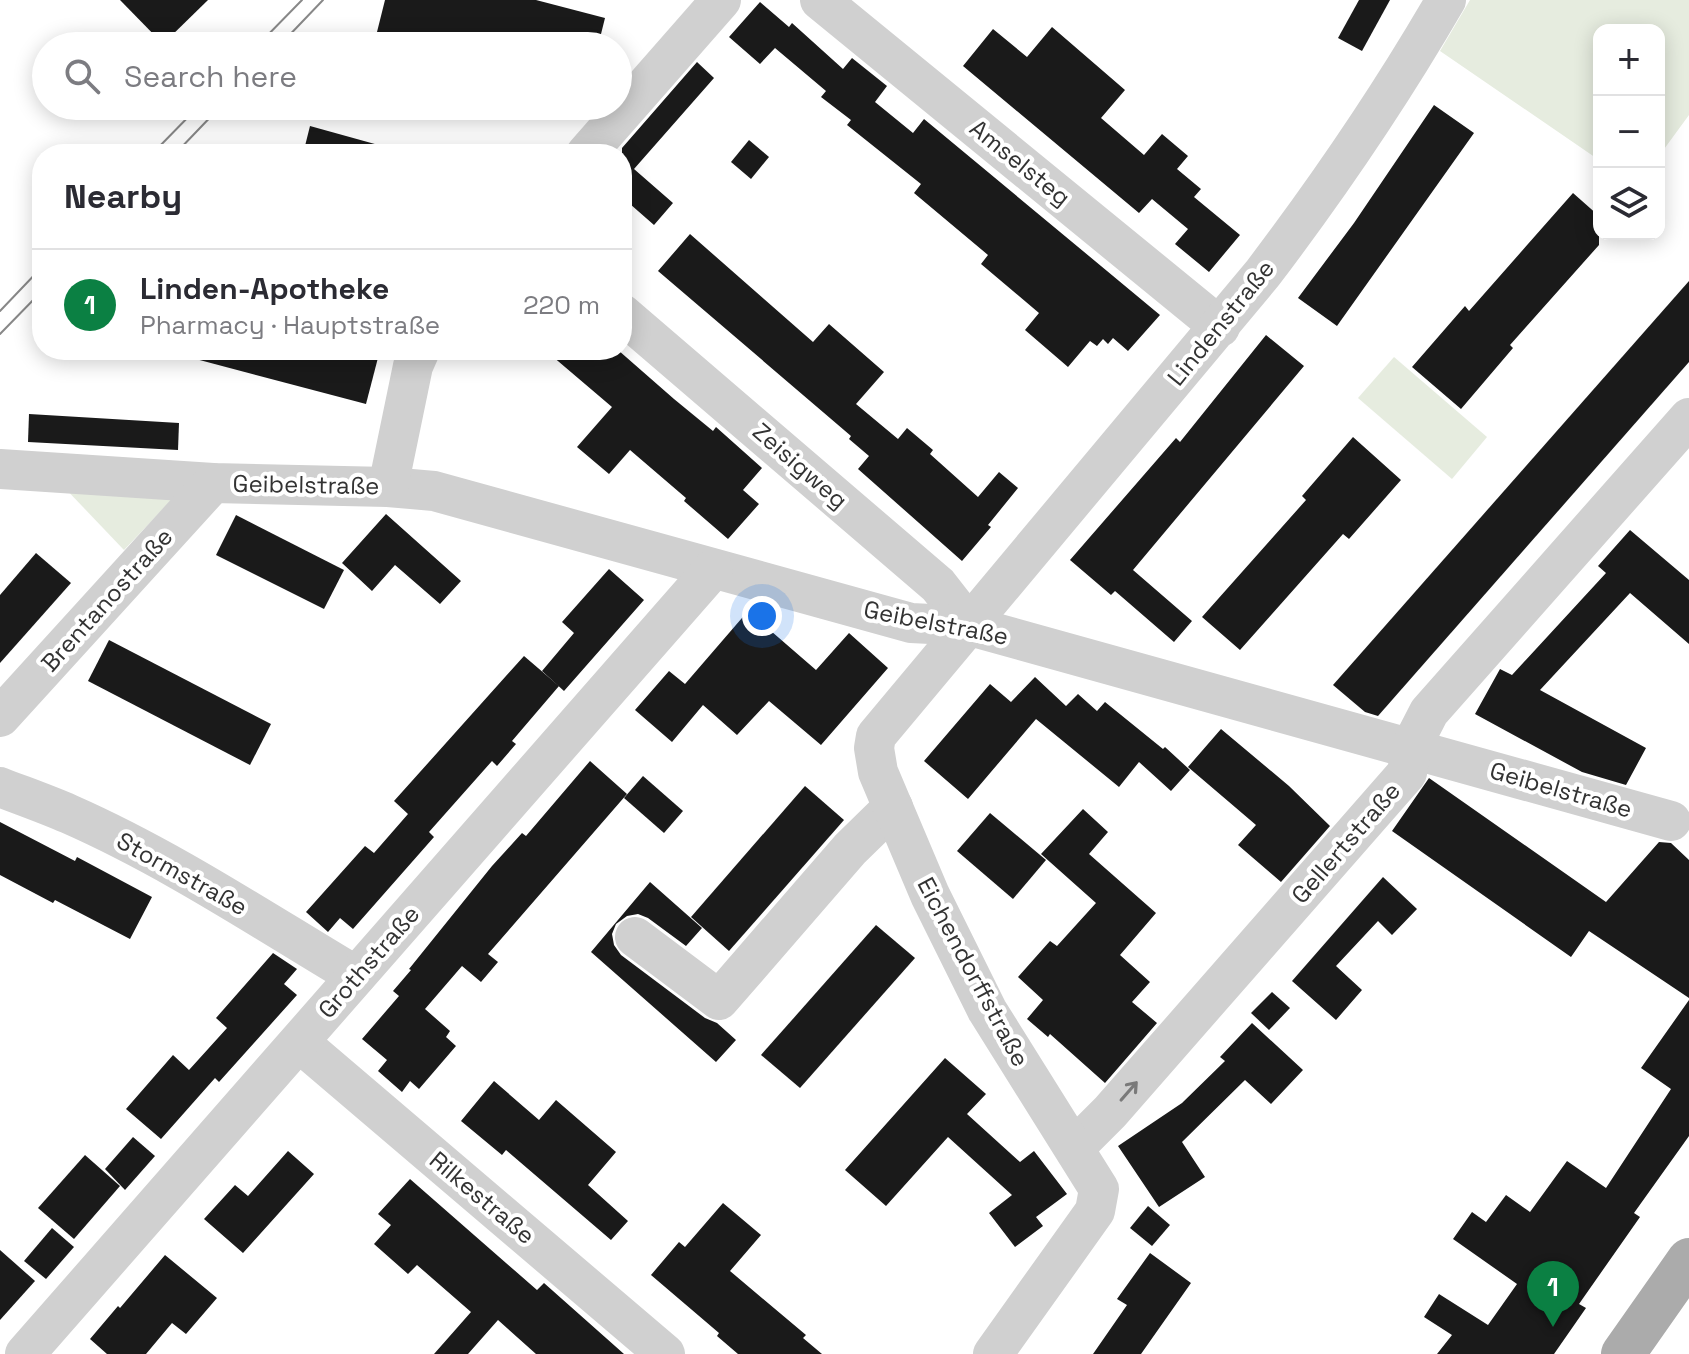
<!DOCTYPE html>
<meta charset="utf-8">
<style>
:root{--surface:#fff;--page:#f2f2f3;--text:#2b2b33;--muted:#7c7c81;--line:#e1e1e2;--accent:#0b8043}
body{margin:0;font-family:"Space Grotesk",sans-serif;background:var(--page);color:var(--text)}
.controls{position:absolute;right:24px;top:24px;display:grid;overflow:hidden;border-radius:16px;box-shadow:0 4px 20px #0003}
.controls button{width:72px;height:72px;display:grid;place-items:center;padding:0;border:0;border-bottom:2px solid var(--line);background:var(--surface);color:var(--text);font:40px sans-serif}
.you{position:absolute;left:762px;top:616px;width:28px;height:28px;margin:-20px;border:6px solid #fff;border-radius:50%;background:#1a73e8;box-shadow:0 0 0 12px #1a73e833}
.badge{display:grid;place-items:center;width:52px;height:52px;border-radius:50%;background:var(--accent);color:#fff;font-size:26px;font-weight:700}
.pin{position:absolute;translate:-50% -66px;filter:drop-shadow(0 2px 4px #0008)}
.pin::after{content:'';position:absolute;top:42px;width:28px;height:24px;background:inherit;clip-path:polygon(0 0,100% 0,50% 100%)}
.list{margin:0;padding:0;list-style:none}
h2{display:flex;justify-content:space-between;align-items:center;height:104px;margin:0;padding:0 32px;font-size:34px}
h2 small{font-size:26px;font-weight:400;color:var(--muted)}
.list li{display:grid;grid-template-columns:52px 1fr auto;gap:24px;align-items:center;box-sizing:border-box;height:112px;padding:0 32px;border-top:2px solid var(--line)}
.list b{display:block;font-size:30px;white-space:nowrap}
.list p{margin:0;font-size:26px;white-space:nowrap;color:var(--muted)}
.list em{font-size:26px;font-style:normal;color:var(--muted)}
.icon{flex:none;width:44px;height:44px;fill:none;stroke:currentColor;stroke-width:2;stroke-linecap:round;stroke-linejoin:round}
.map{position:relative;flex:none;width:1689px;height:1354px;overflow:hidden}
.search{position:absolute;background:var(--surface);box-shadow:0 4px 20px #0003;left:32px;top:32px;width:600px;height:88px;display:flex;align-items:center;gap:20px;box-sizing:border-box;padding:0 28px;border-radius:44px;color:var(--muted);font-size:30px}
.panel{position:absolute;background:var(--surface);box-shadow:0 4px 20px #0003;left:32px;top:144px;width:600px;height:216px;border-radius:32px}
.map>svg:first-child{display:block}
.green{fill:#e6ecdf}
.building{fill:#1a1a1a}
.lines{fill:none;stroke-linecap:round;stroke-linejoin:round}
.minor{stroke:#d0d0d0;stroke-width:40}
.major{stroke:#ababab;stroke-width:44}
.tram{stroke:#888;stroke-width:2}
.oneway{stroke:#7a7a7a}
.labels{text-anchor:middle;stroke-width:8;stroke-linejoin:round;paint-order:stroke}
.street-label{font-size:24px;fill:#333;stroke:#fff}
</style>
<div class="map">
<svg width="1689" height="1354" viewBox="0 0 1689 1354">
<rect width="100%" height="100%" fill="#fff"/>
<g class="green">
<polygon points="1470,0 1689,0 1689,115 1659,156 1659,30 1599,30 1599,160 1440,51"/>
<polygon points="1394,357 1487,437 1452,479 1358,398"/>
<polygon points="62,485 181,490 124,550"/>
</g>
<g class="building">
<polygon points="120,0 208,0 163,44"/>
<polygon points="385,0 536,0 605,18 598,46 434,46 377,32"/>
<polygon points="1359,0 1390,0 1362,51 1338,38"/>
<polygon points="760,2 789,27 792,23 843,69 852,58 887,86 875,102 913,133 924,119 1160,315 1128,351 1113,338 1108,344 1103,339 1097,346 1090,341 1068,367 1025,330 1039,313 981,264 988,255 914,193 921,184 847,125 851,120 821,97 826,91 775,48 760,64 729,37"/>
<polygon points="1052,27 1125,90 1101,118 1144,155 1162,134 1188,156 1177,169 1201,189 1194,197 1240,235 1209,272 1175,244 1188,229 1152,199 1139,213 963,66 993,29 1027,57"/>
<polygon points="697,62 714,78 634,169 673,203 654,225 622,197 622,148"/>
<polygon points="1434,105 1474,133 1337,326 1298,298 1354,223"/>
<polygon points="310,126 382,146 381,154 303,154"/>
<polygon points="749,140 769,157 751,179 731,162"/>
<polygon points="1573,193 1599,216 1599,245 1510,345 1513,348 1461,409 1412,367 1465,306 1469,311"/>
<polygon points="690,234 813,342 829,324 884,372 856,404 898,439 907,428 933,450 930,454 978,497 999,472 1018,488 988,525 991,527 962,561 858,469 869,456 849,439 851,436 658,271"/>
<polygon points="1689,281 1689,362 1378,716 1365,712 1333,685"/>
<polygon points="1266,335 1304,366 1133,570 1192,621 1174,642 1115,591 1111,595 1070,560 1176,438 1180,442"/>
<polygon points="193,350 380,350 366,404 192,358"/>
<polygon points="545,350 618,350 674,399 713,431 716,427 762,468 743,490 759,504 728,539 684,501 686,498 630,450 609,474 577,447 612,407"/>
<polygon points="29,414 179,423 178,450 28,442"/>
<polygon points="1353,437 1401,480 1349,539 1343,534 1240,650 1202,617 1306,500 1302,496"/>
<polygon points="386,514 461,581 440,604 395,565 372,591 342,563"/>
<polygon points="236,515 344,570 324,609 216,555"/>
<polygon points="1630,530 1689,580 1689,644 1630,593 1540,690 1646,748 1626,785 1582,772 1475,714 1500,669 1512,675 1606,573 1598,566"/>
<polygon points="36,553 71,583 0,663 0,595"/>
<polygon points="609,569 644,600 564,691 542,671 574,633 562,622"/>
<polygon points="748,611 816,670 849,633 888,668 821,745 769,701 737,735 703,705 672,742 635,710 669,671 685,684"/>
<polygon points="109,640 271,724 250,765 88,681"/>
<polygon points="524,656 559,686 512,741 516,744 497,766 492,761 429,832 434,837 353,929 340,918 328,932 306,912 365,846 374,853 408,814 394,801"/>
<polygon points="1035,677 1066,706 1078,694 1097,711 1105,702 1163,749 1165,747 1190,770 1171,791 1139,762 1119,787 1036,719 968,799 924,761 990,684 1011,702"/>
<polygon points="1221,729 1289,786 1330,826 1281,882 1238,845 1256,825 1188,767"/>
<polygon points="590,761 627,794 488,954 498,962 481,982 462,966 425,1009 450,1031 446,1037 456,1046 419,1089 410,1081 402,1092 378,1071 387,1060 362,1039 399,996 393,991 411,970 409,969 492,866 522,833 526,836"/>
<polygon points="643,776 683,811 664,833 624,798"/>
<polygon points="1429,778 1606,902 1659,842 1671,843 1689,860 1689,998 1589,931 1571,957 1392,831"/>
<polygon points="805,786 844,820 729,951 691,917"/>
<polygon points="1083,809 1108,832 1089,854 1156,913 1120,955 1150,982 1132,1002 1157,1023 1105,1083 1050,1034 1048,1037 1027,1019 1043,1000 1018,977 1050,941 1057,946 1096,903 1041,854"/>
<polygon points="990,813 1046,860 1013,899 957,851"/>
<polygon points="0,822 75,861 77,857 152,897 130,939 55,900 53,903 0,875"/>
<polygon points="1383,877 1417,909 1392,935 1378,921 1336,966 1362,990 1336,1020 1292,981"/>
<polygon points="650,882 702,928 686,946 648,918 638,914 627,916 616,924 612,934 614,945 621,955 705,1018 717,1023 736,1040 716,1062 591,952"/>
<polygon points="876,925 915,958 800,1088 761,1055"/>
<polygon points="273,953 297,969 284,984 297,995 219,1082 215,1078 161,1139 126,1109 173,1055 189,1070 227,1028 216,1018"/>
<polygon points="1272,992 1290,1008 1269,1030 1251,1013"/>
<polygon points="1689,1000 1689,1136 1634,1213 1640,1217 1579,1304 1586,1308 1554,1354 1437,1354 1452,1335 1424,1317 1439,1294 1488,1325 1517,1284 1453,1239 1472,1212 1486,1222 1506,1195 1530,1212 1567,1161 1606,1188 1671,1089 1641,1068"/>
<polygon points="1252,1023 1303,1070 1271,1104 1245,1080 1182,1142 1205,1177 1159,1207 1118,1146 1182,1103 1225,1061 1220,1057"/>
<polygon points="945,1058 986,1094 967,1114 1020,1162 1034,1151 1067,1194 1036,1217 1043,1226 1015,1247 989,1213 1012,1195 948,1137 886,1206 845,1170"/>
<polygon points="494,1081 539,1120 556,1100 616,1152 588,1185 628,1221 611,1240 506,1150 502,1155 461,1121"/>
<polygon points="133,1137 155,1156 125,1190 105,1169"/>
<polygon points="288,1151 314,1174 243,1253 204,1219 235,1185 248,1196"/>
<polygon points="85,1155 120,1186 74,1239 38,1208"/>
<polygon points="410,1179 537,1290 544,1283 624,1354 536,1354 498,1320 468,1354 434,1354 471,1312 417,1265 408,1274 374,1244 391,1225 378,1214"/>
<polygon points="723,1203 761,1235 730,1271 806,1335 803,1338 822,1354 738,1354 717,1336 719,1333 651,1275 679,1242 685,1247"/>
<polygon points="1148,1206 1170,1225 1152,1246 1130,1228"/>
<polygon points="52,1228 74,1247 46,1279 24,1261"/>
<polygon points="0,1250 35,1281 0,1320"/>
<polygon points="1150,1253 1191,1283 1141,1354 1093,1354 1127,1305 1117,1299"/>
<polygon points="165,1255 217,1298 186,1334 172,1323 146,1354 107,1354 90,1339 118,1306 120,1308"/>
</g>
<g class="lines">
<g class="minor">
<polyline points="820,0 1220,327"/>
<polyline points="586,154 721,0"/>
<polyline points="622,314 938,585 970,626"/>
<polyline points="0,469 213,483 388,487 434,491 911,623 970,626 1671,821"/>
<polyline points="388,487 413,366 420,350"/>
<polyline points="0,717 213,483"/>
<path d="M0,787C23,796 46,804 69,814C169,858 262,920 356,976"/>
<polyline points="635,937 719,1000 850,849 893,807"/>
<polyline points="300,1043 665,1354"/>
<polyline points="1075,1147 1110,1112 1407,773 1411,747 1429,712 1689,418"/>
<polyline points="25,1354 713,569"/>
<path d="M993,1354L1095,1211L1099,1189L987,1010L930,895L878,772L874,748L876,736L1263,273C1329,186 1391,95 1446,0"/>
</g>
<polyline class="major" points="1623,1354 1689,1260"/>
<g class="tram">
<polyline points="257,46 302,0"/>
<polyline points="279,46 323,0"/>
<polyline points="152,154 199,106"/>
<polyline points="175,154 221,106"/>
<polyline points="0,311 42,267"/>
<polyline points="0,334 42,291"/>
</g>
</g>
<defs><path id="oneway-shaft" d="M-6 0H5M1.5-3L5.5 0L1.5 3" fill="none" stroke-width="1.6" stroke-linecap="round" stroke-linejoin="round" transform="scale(2)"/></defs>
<use class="oneway" href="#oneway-shaft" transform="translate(1129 1091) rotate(-49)"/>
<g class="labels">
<g class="street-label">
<text transform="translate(1020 163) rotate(39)" y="8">Amselsteg</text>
<text transform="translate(1221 323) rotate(-51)" y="8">Lindenstraße</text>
<text transform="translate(800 466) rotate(41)" y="8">Zeisigweg</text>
<text transform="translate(306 485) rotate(1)" y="8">Geibelstraße</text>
<text transform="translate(107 600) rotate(-48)" y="8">Brentanostraße</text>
<text transform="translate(936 623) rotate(11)" y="8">Geibelstraße</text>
<text transform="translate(1561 790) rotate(16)" y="8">Geibelstraße</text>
<text transform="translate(1346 843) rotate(-49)" y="8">Gellertstraße</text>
<text transform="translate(182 874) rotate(29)" y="8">Stormstraße</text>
<text transform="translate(369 962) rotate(-49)" y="8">Grothstraße</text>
<text transform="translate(973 972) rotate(62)" y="8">Eichendorffstraße</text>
<text transform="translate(482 1198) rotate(40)" y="8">Rilkestraße</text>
</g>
</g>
</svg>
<div class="controls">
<button>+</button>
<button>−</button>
<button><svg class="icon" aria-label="layers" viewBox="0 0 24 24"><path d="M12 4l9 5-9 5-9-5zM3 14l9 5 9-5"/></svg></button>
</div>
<div class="you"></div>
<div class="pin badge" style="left:1553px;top:1327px">1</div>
<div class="search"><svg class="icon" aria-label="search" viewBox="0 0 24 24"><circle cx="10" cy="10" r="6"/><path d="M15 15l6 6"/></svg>Search here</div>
<section class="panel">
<h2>Nearby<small></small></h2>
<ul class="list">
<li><span class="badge">1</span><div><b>Linden-Apotheke</b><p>Pharmacy · Hauptstraße</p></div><em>220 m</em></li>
</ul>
</section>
</div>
